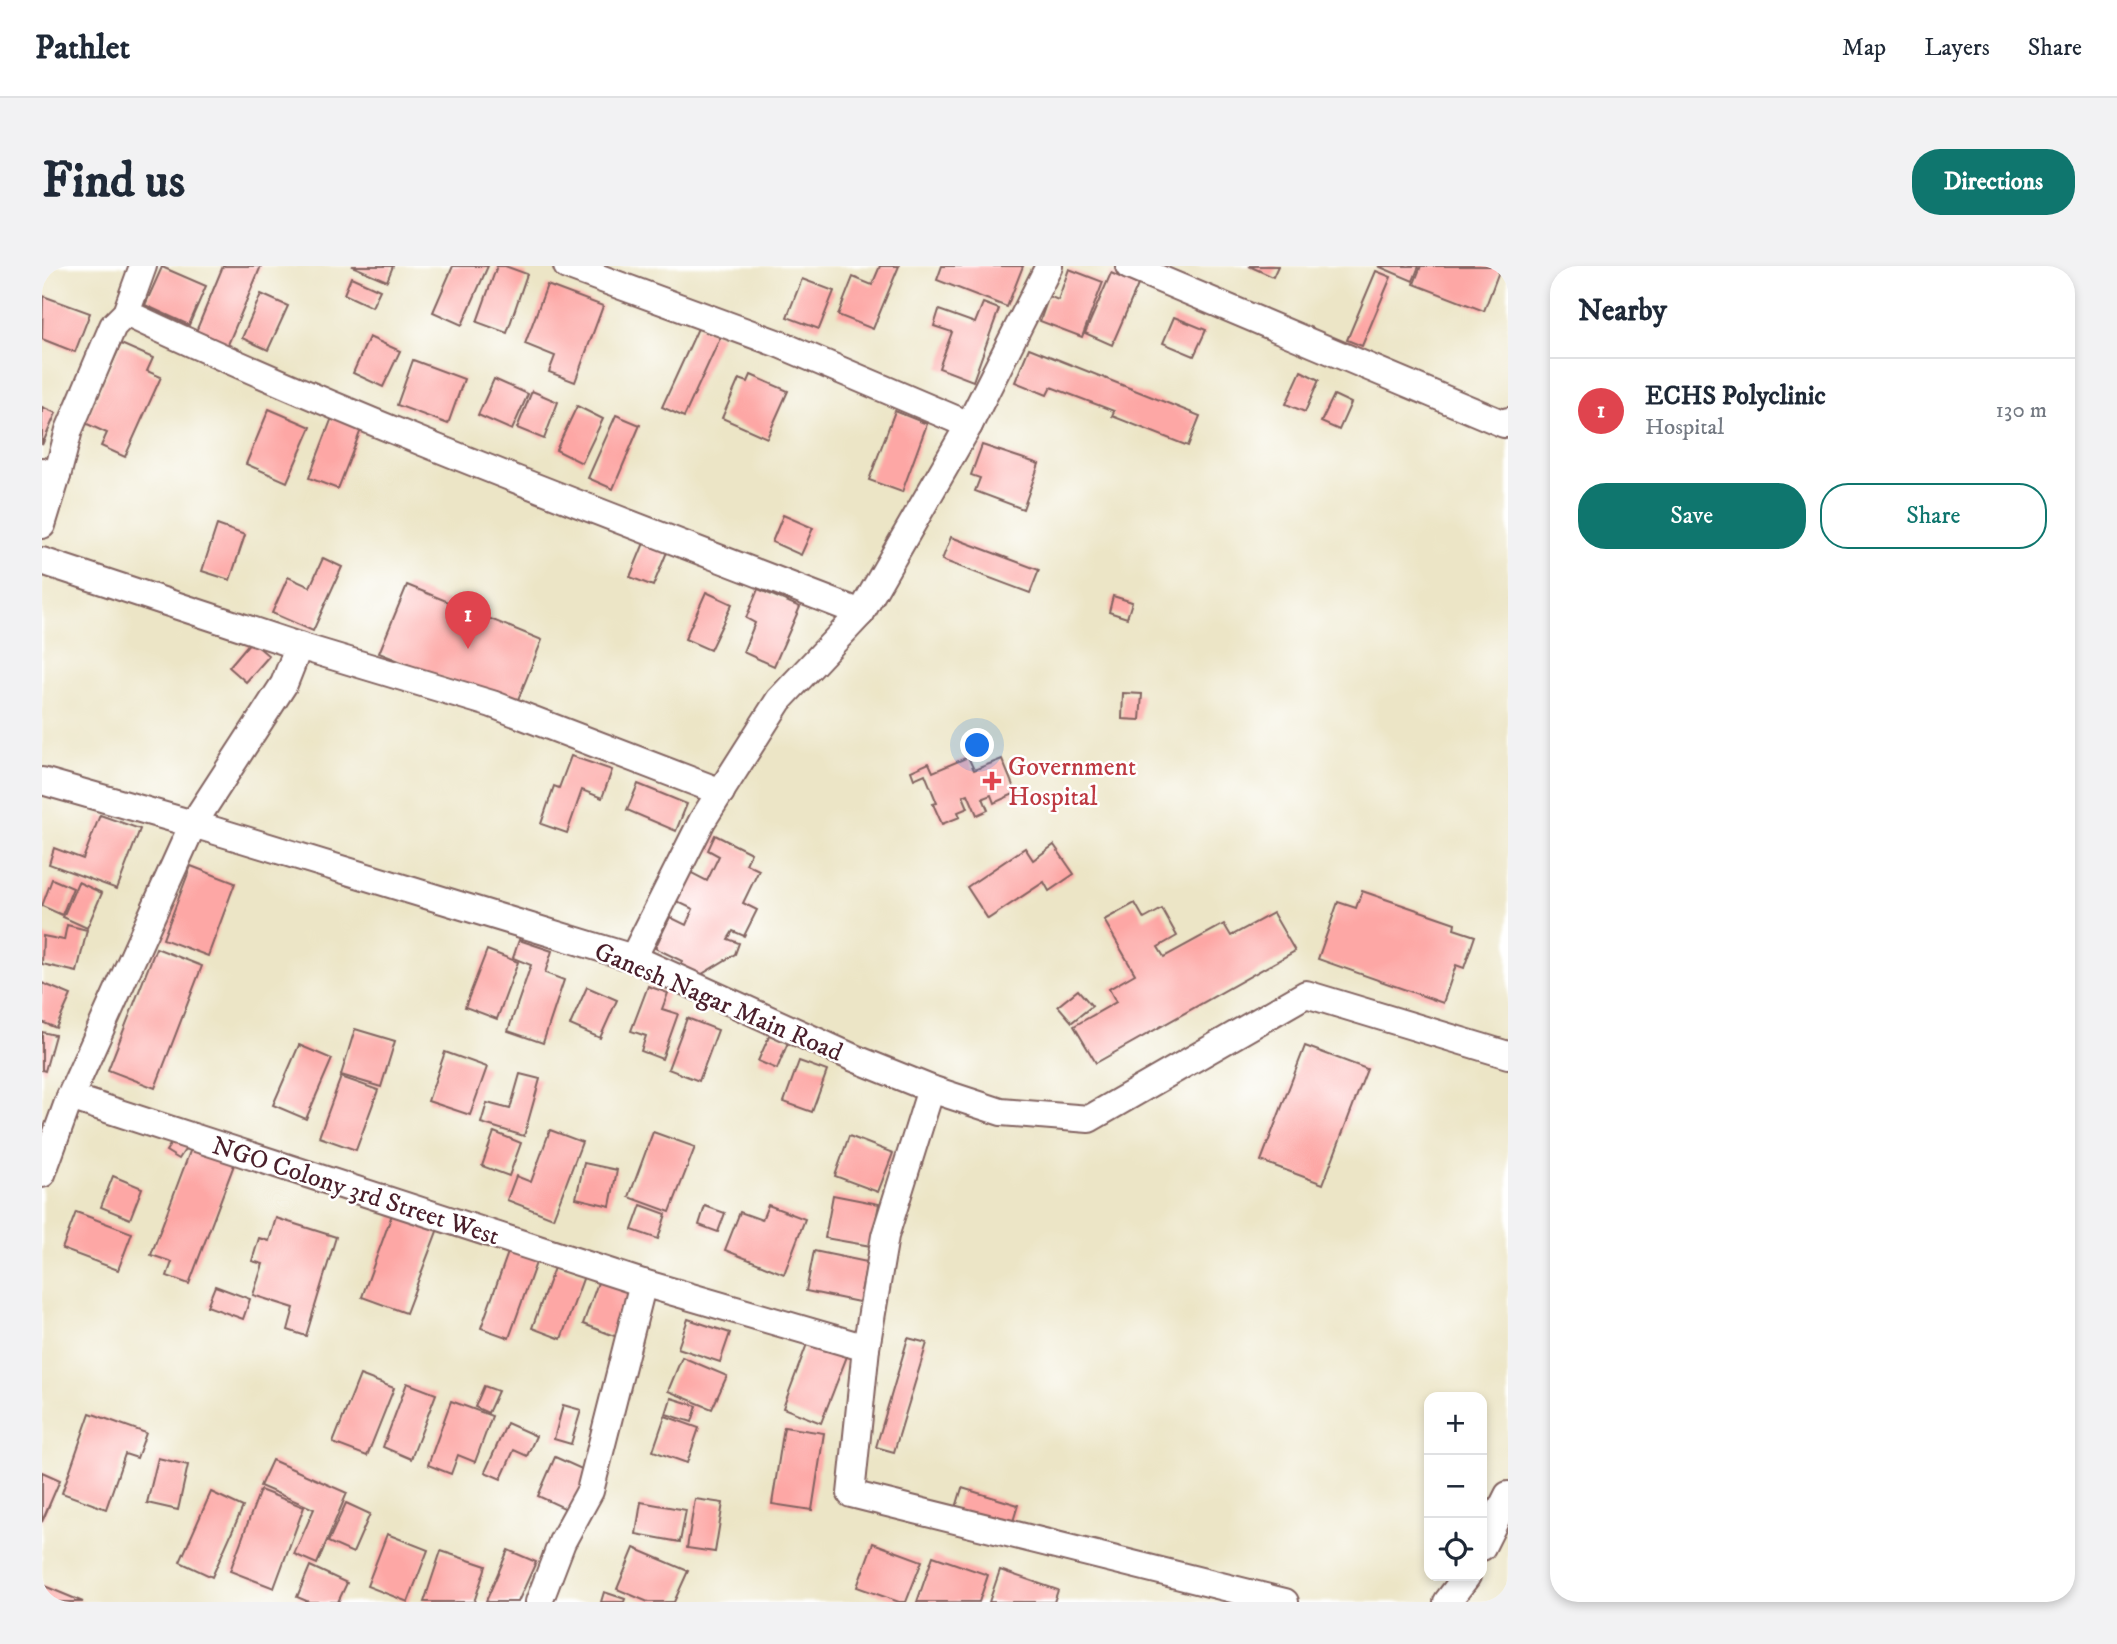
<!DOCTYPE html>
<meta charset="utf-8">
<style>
:root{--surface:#fff;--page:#f2f2f3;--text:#1f2937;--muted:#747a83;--line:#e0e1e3;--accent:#0f766e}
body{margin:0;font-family:"IM FELL DW Pica",serif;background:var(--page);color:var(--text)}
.controls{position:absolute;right:21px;bottom:21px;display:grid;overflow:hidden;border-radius:14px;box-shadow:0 4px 10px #0003}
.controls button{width:63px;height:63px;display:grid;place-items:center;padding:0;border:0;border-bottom:2px solid var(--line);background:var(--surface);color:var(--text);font:35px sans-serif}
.you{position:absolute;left:936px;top:480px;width:24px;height:24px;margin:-18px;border:5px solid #fff;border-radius:50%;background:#1a73e8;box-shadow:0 0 0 10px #1a73e833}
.badge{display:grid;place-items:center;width:46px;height:46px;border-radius:50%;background:var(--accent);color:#fff;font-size:23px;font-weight:700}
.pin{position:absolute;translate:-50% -58px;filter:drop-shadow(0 2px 4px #0008)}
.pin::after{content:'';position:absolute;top:37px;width:24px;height:21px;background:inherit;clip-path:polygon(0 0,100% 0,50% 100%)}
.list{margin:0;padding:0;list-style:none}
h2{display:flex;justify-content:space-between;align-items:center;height:91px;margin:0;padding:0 28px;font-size:30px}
h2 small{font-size:23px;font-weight:400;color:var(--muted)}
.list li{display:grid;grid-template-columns:46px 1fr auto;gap:21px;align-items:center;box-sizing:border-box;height:105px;padding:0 28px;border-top:2px solid var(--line)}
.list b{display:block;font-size:26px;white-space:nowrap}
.list p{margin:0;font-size:23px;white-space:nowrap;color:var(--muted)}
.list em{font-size:23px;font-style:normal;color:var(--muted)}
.actions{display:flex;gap:14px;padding:21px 28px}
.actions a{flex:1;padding:16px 0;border:2px solid var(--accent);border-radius:28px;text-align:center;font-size:24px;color:var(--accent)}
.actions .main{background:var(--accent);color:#fff}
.icon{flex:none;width:38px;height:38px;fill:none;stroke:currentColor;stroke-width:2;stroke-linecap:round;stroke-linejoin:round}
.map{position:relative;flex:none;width:1466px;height:1336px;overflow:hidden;border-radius:28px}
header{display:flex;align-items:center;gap:42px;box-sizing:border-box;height:98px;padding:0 35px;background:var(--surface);border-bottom:2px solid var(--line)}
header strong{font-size:33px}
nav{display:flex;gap:38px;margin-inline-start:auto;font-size:24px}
.intro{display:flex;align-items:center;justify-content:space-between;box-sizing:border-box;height:168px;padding:0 42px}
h1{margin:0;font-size:49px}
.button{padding:18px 32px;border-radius:28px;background:var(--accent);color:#fff;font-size:24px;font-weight:700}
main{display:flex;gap:42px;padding:0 42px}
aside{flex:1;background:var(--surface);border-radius:28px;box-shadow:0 4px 10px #0003}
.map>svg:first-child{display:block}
.building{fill:#fda7a5}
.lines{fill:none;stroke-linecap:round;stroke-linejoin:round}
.minor-casing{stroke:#836461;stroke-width:30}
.minor{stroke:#fff;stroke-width:26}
.health-dot{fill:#e0444e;stroke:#fff;stroke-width:2.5}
.labels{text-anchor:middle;stroke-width:5;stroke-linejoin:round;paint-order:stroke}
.health-label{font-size:26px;fill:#be3a42;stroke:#fff;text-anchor:start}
.street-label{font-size:26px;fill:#4a1f2b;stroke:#fff}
</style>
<header>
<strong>Pathlet</strong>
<nav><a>Map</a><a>Layers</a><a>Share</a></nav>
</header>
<div class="intro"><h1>Find us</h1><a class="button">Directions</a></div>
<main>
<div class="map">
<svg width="1466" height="1336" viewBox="0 0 1466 1336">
<rect width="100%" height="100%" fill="#fff"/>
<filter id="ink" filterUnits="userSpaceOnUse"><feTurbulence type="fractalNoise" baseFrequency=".0143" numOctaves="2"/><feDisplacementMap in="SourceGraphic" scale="14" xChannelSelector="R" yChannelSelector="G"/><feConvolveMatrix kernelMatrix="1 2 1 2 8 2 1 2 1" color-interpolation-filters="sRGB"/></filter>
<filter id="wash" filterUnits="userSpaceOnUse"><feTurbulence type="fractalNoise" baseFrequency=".00686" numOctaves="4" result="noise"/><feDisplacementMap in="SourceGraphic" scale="28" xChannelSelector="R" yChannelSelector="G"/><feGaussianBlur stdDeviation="1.57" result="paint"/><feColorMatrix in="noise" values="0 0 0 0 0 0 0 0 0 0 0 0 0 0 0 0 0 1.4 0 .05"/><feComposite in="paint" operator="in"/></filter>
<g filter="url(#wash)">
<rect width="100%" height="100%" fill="#ece5c6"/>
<g id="blocks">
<g class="building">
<polygon points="181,0 219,0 185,81 153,68"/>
<polygon points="310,0 351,0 345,15"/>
<polygon points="411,0 446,0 420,59 391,46"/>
<polygon points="455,0 463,0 485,8 465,67 435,56"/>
<polygon points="838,0 857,0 831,63 796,49 811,11 830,19"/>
<polygon points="900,0 981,0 965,41 895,14"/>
<polygon points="1207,0 1236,0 1231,11"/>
<polygon points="1336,0 1377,0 1371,15"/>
<polygon points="1379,0 1459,0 1442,45 1372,18"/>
<polygon points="120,1 164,20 147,59 103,39"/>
<polygon points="1027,3 1061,16 1040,71 998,55 1007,30 1016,34"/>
<polygon points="1334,5 1349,11 1320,80 1305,74"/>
<polygon points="1069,7 1096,19 1070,79 1043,67"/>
<polygon points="309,11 338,24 330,41 302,28"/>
<polygon points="760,13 792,25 777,63 745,51"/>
<polygon points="505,19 561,40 533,116 507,106 513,90 483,78"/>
<polygon points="219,28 246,40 226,84 200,72"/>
<polygon points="1,30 48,47 33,86 0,73"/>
<polygon points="941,37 957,43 931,115 897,102 910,66 892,60 897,44 933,57"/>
<polygon points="1132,51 1164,64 1152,90 1121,77"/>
<polygon points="657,60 679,70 642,151 620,141"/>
<polygon points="327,71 358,85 341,121 311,107"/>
<polygon points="79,78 111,92 105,105 119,111 83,191 59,180 65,167 43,157"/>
<polygon points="987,82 1158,150 1146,180 1070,150 1072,145 1009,121 1005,129 973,116"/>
<polygon points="371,94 422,113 406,158 355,139"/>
<polygon points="1259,105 1277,114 1263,146 1244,138"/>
<polygon points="709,109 746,125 725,172 680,152 697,113 706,116"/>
<polygon points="452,113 486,128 470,164 436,149"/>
<polygon points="490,125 516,136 502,173 475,162"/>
<polygon points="1292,129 1309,137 1297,164 1279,156"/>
<polygon points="535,140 561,153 540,197 514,184"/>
<polygon points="0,141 14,147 0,179"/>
<polygon points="227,143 269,161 245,216 204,198"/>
<polygon points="853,145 885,158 860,226 827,214"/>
<polygon points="291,149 320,161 296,223 267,212"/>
<polygon points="574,149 598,159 571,223 546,212"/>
<polygon points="940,179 997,198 981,243 933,225 938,212 929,209"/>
<polygon points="741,249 771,262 759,289 730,276"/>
<polygon points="175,259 203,269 188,314 160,305"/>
<polygon points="909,271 997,304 988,327 900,294"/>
<polygon points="604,272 627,281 611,320 588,311"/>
<polygon points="281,292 300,301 271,365 230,347 246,311 268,321"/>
<polygon points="365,319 500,374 473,441 337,387"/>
<polygon points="716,323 758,341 732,400 701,386 713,357 704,352"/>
<polygon points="664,326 690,338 668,384 643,373"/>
<polygon points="1071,330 1090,336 1085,352 1067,346"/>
<polygon points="209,375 227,390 204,416 187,401"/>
<polygon points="1081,427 1100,428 1098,454 1080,453"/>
<polygon points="529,490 570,504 560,532 540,524 525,567 499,558 512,520 517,522"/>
<polygon points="926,491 932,504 960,493 974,527 952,537 949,529 941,532 946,544 935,549 926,528 921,530 926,542 916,546 918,551 900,558 891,538 895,537 883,508 872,513 869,505 887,497 891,506"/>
<polygon points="596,518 645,538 634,565 585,544"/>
<polygon points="58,549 98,563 75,623 7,598 12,582 41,593"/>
<polygon points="673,569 709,587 704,598 717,604 701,637 715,644 702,670 691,665 686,673 697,677 693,688 655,711 637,703 640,695 613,682 628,651 644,659 651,643 634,635 648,606 665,615 677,590 666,584"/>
<polygon points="1012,579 1032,608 1007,625 1002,616 946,653 925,621 983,582 991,594"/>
<polygon points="149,600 193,617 166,690 121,673"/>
<polygon points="10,613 31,622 20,649 0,640"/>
<polygon points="36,616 60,627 45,662 21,651"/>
<polygon points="1320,625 1413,657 1412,663 1433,670 1422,702 1414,699 1401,737 1276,693 1296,636 1314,642"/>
<polygon points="1093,637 1102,653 1120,643 1135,670 1116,681 1122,691 1182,658 1189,670 1231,647 1253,685 1054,797 1032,760 1074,736 1067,723 1093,708 1062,654"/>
<polygon points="25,659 45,664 35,706 0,698 1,670 22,674"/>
<polygon points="477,674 510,685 503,707 522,714 501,777 466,765 489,699 471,692"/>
<polygon points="114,682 160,700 113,822 66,804"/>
<polygon points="445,684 476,696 455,753 423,741"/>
<polygon points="0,717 29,729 14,762 0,756"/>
<polygon points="606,720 626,727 620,743 636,748 620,793 599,785 604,770 589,765"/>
<polygon points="545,721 575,734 558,772 528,759"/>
<polygon points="1036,724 1050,740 1030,756 1016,740"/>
<polygon points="645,752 676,764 657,815 626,803"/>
<polygon points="313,763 353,775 339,821 299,809"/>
<polygon points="0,766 13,769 3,805 0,804"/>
<polygon points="729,766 747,774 735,803 716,795"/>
<polygon points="257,779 290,793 264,853 231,839"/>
<polygon points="1263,780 1325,803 1281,918 1219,895"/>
<polygon points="403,786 445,801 428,849 386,835"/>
<polygon points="757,795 785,805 770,846 742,836"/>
<polygon points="478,808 498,813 482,870 439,857 445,837 468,843"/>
<polygon points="299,811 336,824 314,884 277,871"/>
<polygon points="508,864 540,876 511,952 465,934 474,910 489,916"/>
<polygon points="452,866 479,877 467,910 440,900"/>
<polygon points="611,866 653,881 628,946 587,931"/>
<polygon points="134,870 146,879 137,893 124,885"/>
<polygon points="807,870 851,887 836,926 793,910"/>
<polygon points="150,880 193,896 147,1018 125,1010 130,996 109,989"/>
<polygon points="542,897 575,904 568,940 534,932"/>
<polygon points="71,910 100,922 88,953 59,941"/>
<polygon points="791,929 837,938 829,980 783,972"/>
<polygon points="599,939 624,948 616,973 590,964"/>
<polygon points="726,939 763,953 742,1008 683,984 698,946 720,954"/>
<polygon points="663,940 683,947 676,966 657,959"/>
<polygon points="352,943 397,960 364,1047 320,1031"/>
<polygon points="34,946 90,967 76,1004 20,983"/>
<polygon points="234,952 294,971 264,1070 246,1064 252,1042 211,1029 221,998 210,995 217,972 227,975"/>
<polygon points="468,981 496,991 467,1072 439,1062"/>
<polygon points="772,985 825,996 817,1036 764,1025"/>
<polygon points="513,999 542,1010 519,1073 490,1062"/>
<polygon points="558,1011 597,1025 580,1073 541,1058"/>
<polygon points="173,1020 208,1033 201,1053 165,1040"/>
<polygon points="646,1053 688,1067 678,1096 636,1082"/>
<polygon points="768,1070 807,1085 779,1157 741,1142"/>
<polygon points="866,1072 885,1077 852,1186 834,1181"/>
<polygon points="640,1091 685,1110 670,1143 626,1125"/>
<polygon points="318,1109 352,1122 325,1190 291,1177"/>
<polygon points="365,1117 394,1128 369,1193 341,1181"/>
<polygon points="442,1120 456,1125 446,1147 433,1141"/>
<polygon points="629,1132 655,1140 650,1156 624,1148"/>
<polygon points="409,1135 450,1150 433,1196 416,1189 409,1208 386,1199"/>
<polygon points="521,1139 539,1144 529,1178 512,1173"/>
<polygon points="48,1147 104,1167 95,1192 83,1188 64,1243 20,1227"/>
<polygon points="623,1150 657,1162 645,1197 611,1185"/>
<polygon points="465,1157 494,1170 485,1190 472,1184 459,1213 443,1206"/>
<polygon points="742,1161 782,1167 770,1244 730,1238"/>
<polygon points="513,1191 551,1208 533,1247 496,1230"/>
<polygon points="116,1192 146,1199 136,1244 105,1237"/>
<polygon points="230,1194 305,1227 275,1298 252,1288 272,1243 218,1220"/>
<polygon points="0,1206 18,1214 0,1256"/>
<polygon points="920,1222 976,1239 969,1262 913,1245"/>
<polygon points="218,1224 262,1241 232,1322 188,1305"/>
<polygon points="169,1226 201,1241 170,1311 138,1296"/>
<polygon points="653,1233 681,1237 673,1286 645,1282"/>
<polygon points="599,1236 644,1244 638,1276 594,1268"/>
<polygon points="304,1237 328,1248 311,1287 286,1276"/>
<polygon points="345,1268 386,1284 366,1336 325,1320"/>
<polygon points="831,1277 880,1295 864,1336 857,1336 815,1321"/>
<polygon points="592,1282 646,1305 632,1336 606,1336 575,1323"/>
<polygon points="466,1284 494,1296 476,1336 447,1336 444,1335"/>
<polygon points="399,1285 444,1300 432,1336 382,1336"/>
<polygon points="891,1290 946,1309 937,1336 875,1336"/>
<polygon points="268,1300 305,1317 296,1336 267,1336 255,1331"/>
<polygon points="958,1304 1016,1324 1012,1336 947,1336"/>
<polygon points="0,1319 41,1336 0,1336"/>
<polygon points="562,1326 583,1333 582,1336 559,1336"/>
</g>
</g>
</g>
<g filter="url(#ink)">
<use href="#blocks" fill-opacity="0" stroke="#836461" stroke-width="2"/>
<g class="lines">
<defs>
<g id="minor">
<polyline points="525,0 737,78 927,159"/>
<polyline points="1087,0 1462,158 1466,155"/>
<path d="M84,47C323,160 572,251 819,347"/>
<polyline points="0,205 15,210 0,259"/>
<polyline points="15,210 27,164 71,60 84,47 101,0"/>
<polyline points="0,295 257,380"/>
<polyline points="0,515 151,558 242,418 257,380 450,438 679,526"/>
<polyline points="591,692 660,555 737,434 819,347 927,159 1007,0"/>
<polyline points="889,823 843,970 824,1082 809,1228 1243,1336"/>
<polyline points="28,831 601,1017 824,1082"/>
<polyline points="0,908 28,831 151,558 591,692 812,792 889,823 959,846 1047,853 1264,728 1466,789"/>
<polyline points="1440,1281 1466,1229"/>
<polyline points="497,1336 520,1276 548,1225 601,1017"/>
<polyline points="1405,1336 1425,1310"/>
</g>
</defs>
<use href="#minor" class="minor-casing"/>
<use href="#minor" class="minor"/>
</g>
</g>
<path class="health-dot" d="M946.5 504.5h7v7h7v7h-7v7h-7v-7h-7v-7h7z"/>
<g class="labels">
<g class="health-label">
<text x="966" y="509">Government<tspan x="966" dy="30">Hospital</tspan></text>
</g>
<g class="street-label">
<text transform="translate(677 735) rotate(23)" y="9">Ganesh Nagar Main Road</text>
<text transform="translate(314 924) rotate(18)" y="9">NGO Colony 3rd Street West</text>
</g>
</g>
</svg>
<div class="controls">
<button>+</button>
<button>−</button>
<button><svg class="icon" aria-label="locate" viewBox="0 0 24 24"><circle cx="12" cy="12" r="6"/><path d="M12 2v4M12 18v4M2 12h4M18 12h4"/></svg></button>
</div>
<div class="you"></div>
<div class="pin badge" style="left:426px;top:383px;background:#e0444e">1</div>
</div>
<aside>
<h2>Nearby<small></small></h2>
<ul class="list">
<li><span class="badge" style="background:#e0444e">1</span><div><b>ECHS Polyclinic</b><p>Hospital</p></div><em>130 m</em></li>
</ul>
<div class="actions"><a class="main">Save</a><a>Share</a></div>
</aside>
</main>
